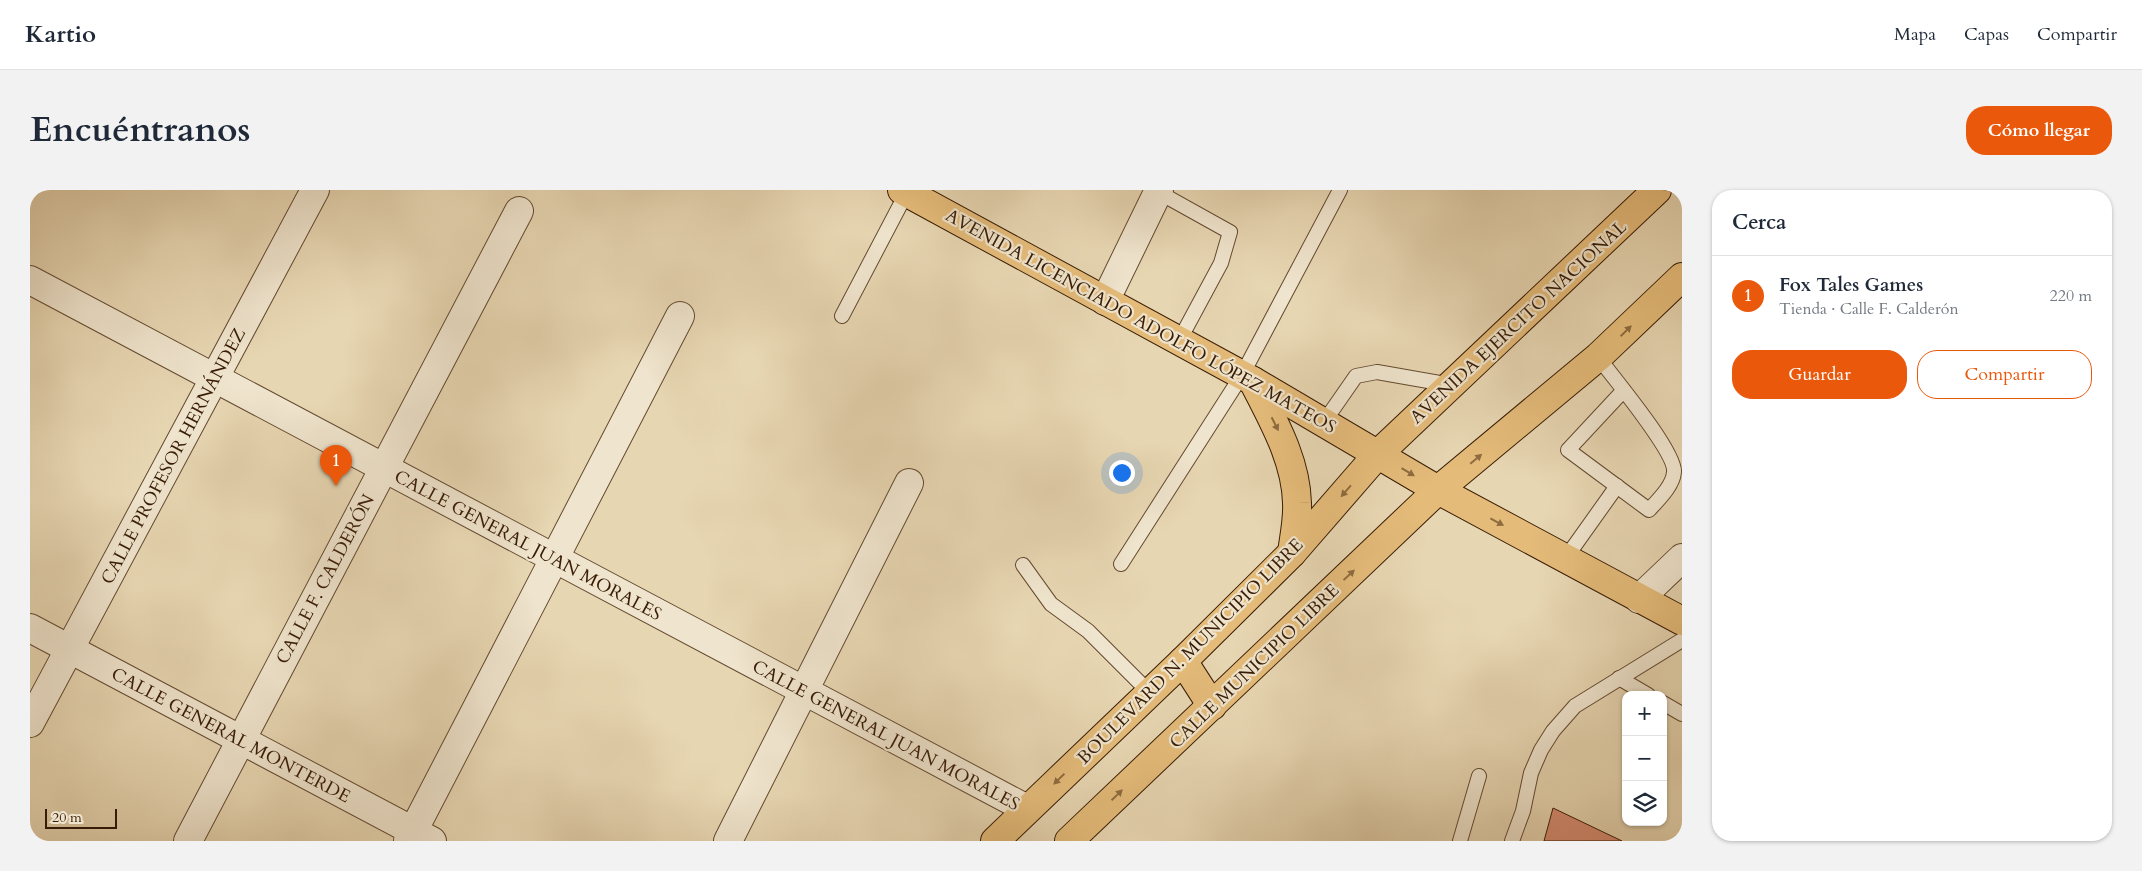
<!DOCTYPE html>
<html lang="es">
<meta charset="utf-8">
<style>
:root{--surface:#fff;--page:#f2f2f3;--text:#1f2937;--muted:#747a83;--line:#e0e1e3;--accent:#ea580c}
body{margin:0;font-family:Cardo,serif;background:var(--page);color:var(--text)}
.controls{position:absolute;right:15px;bottom:15px;display:grid;overflow:hidden;border-radius:10px;box-shadow:0 1px 4px #0004}
.controls button{width:45px;height:45px;display:grid;place-items:center;padding:0;border:0;border-bottom:1px solid var(--line);background:var(--surface);color:var(--text);font:25px sans-serif}
.scale{position:absolute;left:15px;bottom:12px;width:72px;box-sizing:border-box;padding-left:5px;border:2px solid #381c05;border-top:0;font-size:14px;line-height:18px;white-space:nowrap;color:#381c05;-webkit-text-stroke:4px #efe4cd;paint-order:stroke}
.you{position:absolute;left:1091px;top:282px;width:18px;height:18px;margin:-12px;border:4px solid #fff;border-radius:50%;background:#1a73e8;box-shadow:0 0 0 8px #1a73e833}
.badge{display:grid;place-items:center;width:32px;height:32px;border-radius:50%;background:var(--accent);color:#fff;font-size:16px;font-weight:700}
.pin{position:absolute;translate:-50% -41px;filter:drop-shadow(0 1px 2px #0008)}
.pin::after{content:'';position:absolute;top:26px;width:18px;height:15px;background:inherit;clip-path:polygon(0 0,100% 0,50% 100%)}
.list{margin:0;padding:0;list-style:none}
h2{display:flex;justify-content:space-between;align-items:center;height:65px;margin:0;padding:0 20px;font-size:21px}
h2 small{font-size:16px;font-weight:400;color:var(--muted)}
.list li{display:grid;grid-template-columns:32px 1fr auto;gap:15px;align-items:center;box-sizing:border-box;height:80px;padding:0 20px;border-top:1px solid var(--line)}
.list b{display:block;font-size:19px;white-space:nowrap}
.list p{margin:0;font-size:16px;white-space:nowrap;color:var(--muted)}
.list em{font-size:16px;font-style:normal;color:var(--muted)}
.actions{display:flex;gap:10px;padding:15px 20px}
.actions a{flex:1;padding:11px 0;border:1px solid var(--accent);border-radius:20px;text-align:center;font-size:18px;color:var(--accent)}
.actions .main{background:var(--accent);color:#fff}
.icon{flex:none;width:28px;height:28px;fill:none;stroke:currentColor;stroke-width:2;stroke-linecap:round;stroke-linejoin:round}
.map{position:relative;flex:none;width:1652px;height:651px;overflow:hidden;border-radius:20px}
header{display:flex;align-items:center;gap:30px;box-sizing:border-box;height:70px;padding:0 25px;background:var(--surface);border-bottom:1px solid var(--line)}
header strong{font-size:24px}
nav{display:flex;gap:28px;margin-inline-start:auto;font-size:18px}
.intro{display:flex;align-items:center;justify-content:space-between;box-sizing:border-box;height:120px;padding:0 30px}
h1{margin:0;font-size:35px}
.button{padding:12px 22px;border-radius:20px;background:var(--accent);color:#fff;font-size:18px;font-weight:700}
main{display:flex;gap:30px;padding:0 30px}
aside{flex:1;background:var(--surface);border-radius:20px;box-shadow:0 1px 4px #0004}
.map>svg:first-child{display:block}
.building{fill:#d68c72;stroke:#381c05}
.lines{fill:none;stroke-linecap:round;stroke-linejoin:round}
.service-casing{stroke:#644a30;stroke-width:16}
.minor-casing{stroke:#644a30;stroke-width:30}
.primary-casing{stroke:#381c05;stroke-width:30}
.service{stroke:#efe4cd;stroke-width:14}
.minor{stroke:#efe4cd;stroke-width:28}
.primary{stroke:#e4bb79;stroke-width:28}
.oneway{fill:#8e6c3f}
.labels{text-anchor:middle;stroke-width:4.5;stroke-linejoin:round;paint-order:stroke}
.street-label{font-size:18px;fill:#381c05;stroke:#efe4cd}
</style>
<header>
<strong>Kartio</strong>
<nav><a>Mapa</a><a>Capas</a><a>Compartir</a></nav>
</header>
<div class="intro"><h1>Encuéntranos</h1><a class="button">Cómo llegar</a></div>
<main>
<div class="map">
<svg width="1652" height="651" viewBox="0 0 1652 651">
<rect width="100%" height="100%" fill="#e7d6b2"/>
<filter id="stains"><feTurbulence type="fractalNoise" baseFrequency=".004" numOctaves="4"/><feColorMatrix values="0 0 0 0 .2 0 0 0 0 .09 0 0 0 0 .02 0 0 0 .5 -.17"/></filter>
<radialGradient id="worn" r=".72"><stop offset=".6" stop-color="#630" stop-opacity="0"/><stop offset="1" stop-color="#630" stop-opacity=".3"/></radialGradient>
<polygon class="building" points="1523,618 1592,651 1514,651"/>
<g class="lines">
<defs>
<g id="service">
<polyline points="1128,2 1200,42 1191,73 1149,151"/>
<polyline points="812,126 877,2"/>
<path d="M1568,167C1582,186 1646,262 1644,282C1643,296 1628,310 1619,320L1538,260L1593,201"/>
<polyline points="1294,232 1326,186 1347,182 1421,195"/>
<polyline points="1535,369 1587,296"/>
<polyline points="1091,374 1212,185 1310,0"/>
<polyline points="993,375 1021,414 1058,441 1120,503"/>
<polyline points="1589,488 1618,505"/>
<polyline points="1633,513 1652,524"/>
<polyline points="1430,651 1449,586"/>
<polyline points="1482,651 1493,621 1501,583 1511,560 1523,541 1545,516 1652,450"/>
</g>
<g id="minor">
<polyline points="0,90 997,619"/>
<polyline points="1075,111 1129,0"/>
<polyline points="1609,409 1652,368"/>
<polyline points="0,438 402,651"/>
<polyline points="0,533 285,0"/>
<polyline points="158,651 489,21"/>
<polyline points="378,651 650,126"/>
<polyline points="698,651 879,293"/>
</g>
<g id="primary">
<polyline points="872,0 1223,191 1408,300 1652,431"/>
<path d="M1223,191C1242,229 1266,269 1267,313C1268,329 1264,347 1262,363"/>
<polyline points="1153,471 1182,516"/>
<polyline points="965,651 1153,471 1262,363 1348,264 1627,0"/>
<polyline points="1039,651 1408,300 1568,167 1652,87"/>
</g>
</defs>
<use href="#service" class="service-casing"/>
<use href="#minor" class="minor-casing"/>
<use href="#primary" class="primary-casing"/>
<use href="#service" class="service"/>
<use href="#minor" class="minor"/>
<use href="#primary" class="primary"/>
</g>
<defs><path id="oneway-solid" d="M-6-.8H1V-3.2L6.5 0L1 3.2V.8H-6Z" transform="scale(1.25)"/></defs>
<g class="oneway">
<use href="#oneway-solid" transform="translate(1596 141) rotate(-44)"/>
<use href="#oneway-solid" transform="translate(1245 234) rotate(63)"/>
<use href="#oneway-solid" transform="translate(1446 269) rotate(-40)"/>
<use href="#oneway-solid" transform="translate(1378 282) rotate(31)"/>
<use href="#oneway-solid" transform="translate(1316 301) rotate(131)"/>
<use href="#oneway-solid" transform="translate(1467 332) rotate(28)"/>
<use href="#oneway-solid" transform="translate(1319 385) rotate(-43)"/>
<use href="#oneway-solid" transform="translate(1029 589) rotate(136)"/>
<use href="#oneway-solid" transform="translate(1087 605) rotate(-44)"/>
</g>
<g class="labels">
<g class="street-label">
<text transform="translate(1111 131) rotate(29)" y="6">AVENIDA LICENCIADO ADOLFO LÓPEZ MATEOS</text>
<text transform="translate(1488 132) rotate(-43)" y="6">AVENIDA EJERCITO NACIONAL</text>
<text transform="translate(143 266) rotate(-62)" y="6">CALLE PROFESOR HERNÁNDEZ</text>
<text transform="translate(498 355) rotate(28)" y="6">CALLE GENERAL JUAN MORALES</text>
<text transform="translate(295 389) rotate(-62)" y="6">CALLE F. CALDERÓN</text>
<text transform="translate(1160 461) rotate(-45)" y="6">BOULEVARD N. MUNICIPIO LIBRE</text>
<text transform="translate(1224 476) rotate(-44)" y="6">CALLE MUNICIPIO LIBRE</text>
<text transform="translate(201 545) rotate(28)" y="6">CALLE GENERAL MONTERDE</text>
<text transform="translate(856 545) rotate(28)" y="6">CALLE GENERAL JUAN MORALES</text>
</g>
</g>
<rect width="100%" height="100%" filter="url(#stains)"/>
<rect width="100%" height="100%" fill="url(#worn)"/>
</svg>
<div class="controls">
<button>+</button>
<button>−</button>
<button><svg class="icon" aria-label="layers" viewBox="0 0 24 24"><path d="M12 4l9 5-9 5-9-5zM3 14l9 5 9-5"/></svg></button>
</div>
<div class="scale">20 m</div>
<div class="you"></div>
<div class="pin badge" style="left:306px;top:296px">1</div>
</div>
<aside>
<h2>Cerca<small></small></h2>
<ul class="list">
<li><span class="badge">1</span><div><b>Fox Tales Games</b><p>Tienda · Calle F. Calderón</p></div><em>220 m</em></li>
</ul>
<div class="actions"><a class="main">Guardar</a><a>Compartir</a></div>
</aside>
</main>
